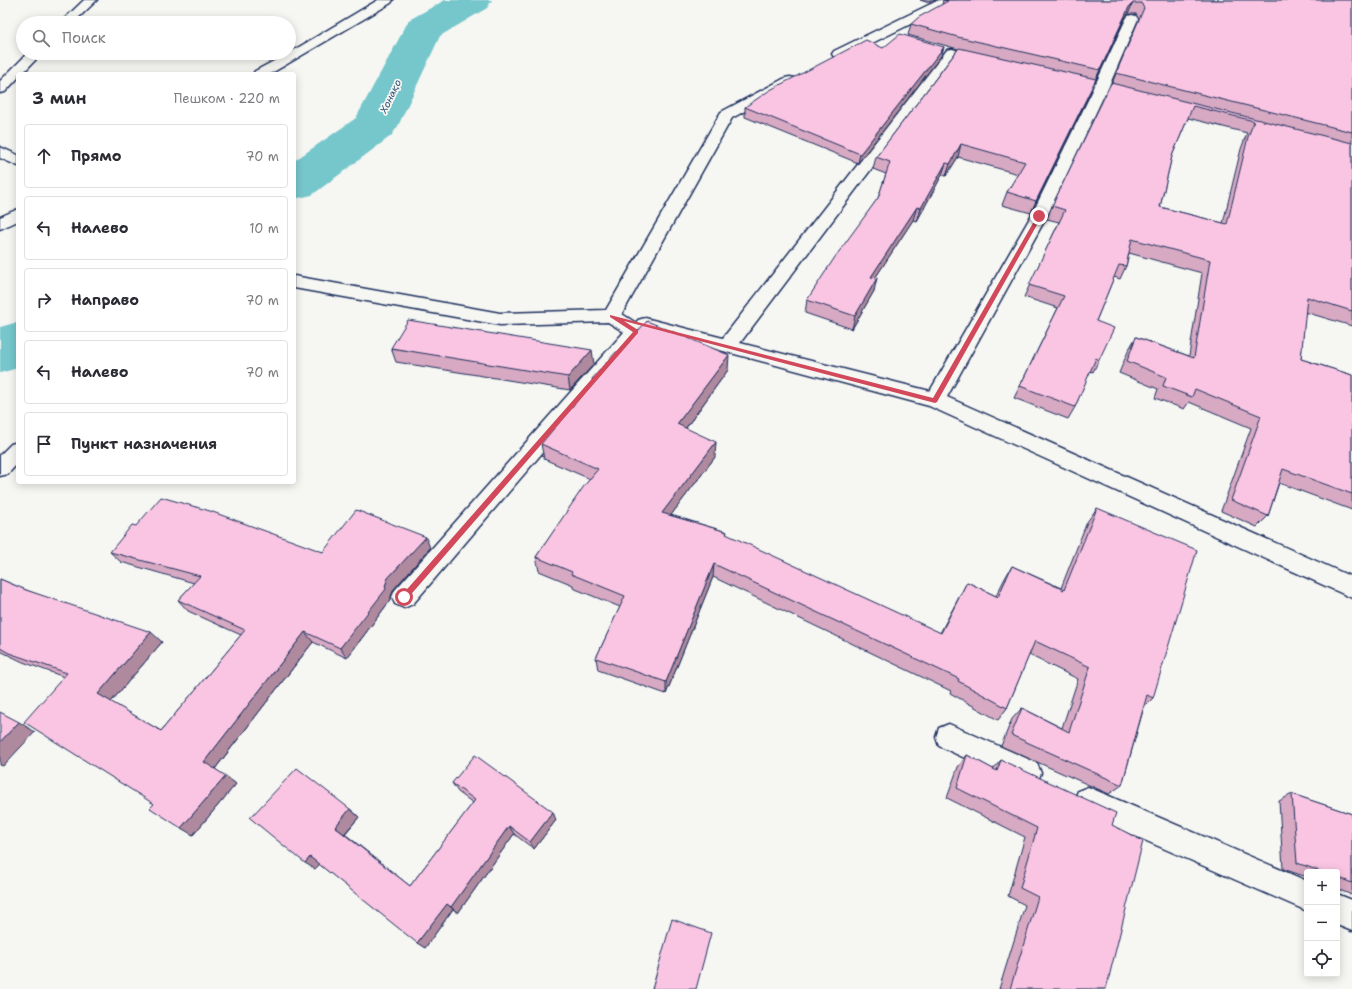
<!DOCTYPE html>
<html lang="ru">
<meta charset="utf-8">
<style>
:root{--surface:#fff;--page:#f2f2f3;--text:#2b2b33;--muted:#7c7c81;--line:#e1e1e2}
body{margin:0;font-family:"Shantell Sans",sans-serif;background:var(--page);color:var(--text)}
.controls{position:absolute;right:12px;bottom:12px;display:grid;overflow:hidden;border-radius:4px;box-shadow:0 2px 10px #0003}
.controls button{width:36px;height:36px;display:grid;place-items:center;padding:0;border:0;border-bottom:1px solid var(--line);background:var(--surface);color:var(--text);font:20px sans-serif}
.stop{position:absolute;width:12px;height:12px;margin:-9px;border:3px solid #d1495b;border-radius:50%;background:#fff}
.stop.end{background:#d1495b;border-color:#fff;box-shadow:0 1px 4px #0008}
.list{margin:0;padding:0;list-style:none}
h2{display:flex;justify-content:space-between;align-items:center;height:52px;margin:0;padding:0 16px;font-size:17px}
h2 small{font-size:13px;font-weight:400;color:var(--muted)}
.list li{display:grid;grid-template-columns:26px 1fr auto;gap:12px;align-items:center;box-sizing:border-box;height:64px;margin:0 8px 8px;padding:0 8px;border:1px solid var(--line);border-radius:4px}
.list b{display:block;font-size:15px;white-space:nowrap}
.list em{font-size:13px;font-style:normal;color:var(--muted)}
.icon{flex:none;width:22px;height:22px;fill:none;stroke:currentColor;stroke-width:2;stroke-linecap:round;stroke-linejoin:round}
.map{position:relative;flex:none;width:1352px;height:989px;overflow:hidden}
.search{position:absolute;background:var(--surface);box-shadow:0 2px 10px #0003;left:16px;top:16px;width:280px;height:44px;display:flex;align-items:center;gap:10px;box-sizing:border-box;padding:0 14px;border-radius:22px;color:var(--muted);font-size:15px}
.panel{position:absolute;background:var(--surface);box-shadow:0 2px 10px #0003;left:16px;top:72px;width:280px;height:412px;border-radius:4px}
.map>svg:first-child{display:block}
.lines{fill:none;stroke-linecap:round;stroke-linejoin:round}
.river{fill:#76c7cc;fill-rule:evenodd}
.street-casing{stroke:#1b2f5e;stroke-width:3}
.street{fill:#f6f6f2;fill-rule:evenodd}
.wall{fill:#d7a9c2;stroke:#1b2f5e;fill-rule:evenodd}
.shaded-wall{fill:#af8a9e;stroke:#1b2f5e}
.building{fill:#fac5e2;stroke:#1b2f5e;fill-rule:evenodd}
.route{fill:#d1495b}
.labels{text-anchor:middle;stroke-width:3.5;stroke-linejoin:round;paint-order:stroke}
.far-water-label{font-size:10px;font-style:italic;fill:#32557a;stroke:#f6f6f2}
</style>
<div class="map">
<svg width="1352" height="989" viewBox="0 0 1352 989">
<rect width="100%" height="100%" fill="#f6f6f2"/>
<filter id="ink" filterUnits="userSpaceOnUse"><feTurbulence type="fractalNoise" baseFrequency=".025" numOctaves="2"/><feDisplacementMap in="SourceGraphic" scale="8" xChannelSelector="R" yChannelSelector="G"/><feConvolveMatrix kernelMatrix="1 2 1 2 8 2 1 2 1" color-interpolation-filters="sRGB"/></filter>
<g filter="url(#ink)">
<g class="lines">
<g class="river">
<polygon points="445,0 492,0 487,8 440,36 398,126 391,136 312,195 294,199 294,161 356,118 409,20"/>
<polygon points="18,322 18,368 0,373 0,327"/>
</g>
<defs>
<g id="street">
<polygon points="84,0 97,0 73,23 60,23"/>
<polygon points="378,0 393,0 391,3 270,74 253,74 255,71 289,53"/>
<polygon points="939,0 955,0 953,3 844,57 834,57 832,54 834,51"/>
<polygon points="1132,15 1136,16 1138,19 1109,86 1142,94 1144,97 1142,100 1137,101 1105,93 1047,216 947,397 1352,577 1352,598 929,406 645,330 643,335 413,604 404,608 395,604 392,597 395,590 624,332 608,322 500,325 294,288 294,276 500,313 606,310 721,112 785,78 790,77 795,78 797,81 795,84 732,118 622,314 636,323 638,320 645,318 723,338 947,50 952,49 988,58 990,61 988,64 983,65 955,58 740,343 930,391 1031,216 1093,90 1058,82 1056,79 1058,76 1063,75 1096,83 1126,19 1128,16"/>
<polygon points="28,53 42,53 22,74 18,74 18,78 5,92 0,93 0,81"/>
<polygon points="0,147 18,155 18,166 0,158"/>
<polygon points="18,209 18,221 0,229 0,217"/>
<polygon points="18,442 18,463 8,474 0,476 0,455 11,444"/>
<polygon points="949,724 1037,763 1041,773 1037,783 1027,787 939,746 936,737 939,728"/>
<polygon points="1088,787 1307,881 1307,911 1078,811 1074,801 1078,791"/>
<polygon points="1337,894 1352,900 1352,931 1337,925"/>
</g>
</defs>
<use href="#street" class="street-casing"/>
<use href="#street" class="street"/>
</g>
<g class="wall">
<polygon points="920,0 936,0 929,3"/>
<path d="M943,0H1352V326L1305,312L1301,359L1352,375V510L1279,483L1268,516L1257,527L1221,511L1251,428L1189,402L1184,409L1155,398L1158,389L1119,373L1129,349L1136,337L1189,356L1202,273L1129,253L1126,266L1120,279L1114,277L1096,321L1099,360L1093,372L1090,371L1075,407L1068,419L1014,398L1058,308L1024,297L1059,222L1047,219L1052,206L1112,83L1139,20L1136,14H1128L1125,18L1095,81L1091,91L1031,213L1002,205L1007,192L1018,174L958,157L946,176L942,175L917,221L913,220L875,278L874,291L852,329L805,313L807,300L878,198L886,174L873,169L876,157L958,49L908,35L911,24L942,5ZM1188,118L1247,133L1241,149L1223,223L1160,207L1172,156Z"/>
<polygon points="944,47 941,56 858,163 745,117 745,107 883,48"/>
<polygon points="391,348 594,364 570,390 396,362"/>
<polygon points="728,370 686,428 715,457 671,515 727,532 726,535 940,633 967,582 996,596 1004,580 1012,566 1061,588 1087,522 1097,508 1153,698 1144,707 1122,785 1109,794 1001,746 1012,719 1022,708 1062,728 1078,679 1029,655 1007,708 998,720 950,693 951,691 713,577 666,694 598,670 596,658 620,607 573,588 573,585 539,571 536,557 590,479 544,459 541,444 593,382 592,379"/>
<polygon points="136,526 323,552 430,548 394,589 391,596 391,599 347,658 313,642 215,769 236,784 193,835 154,804 64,677 23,662 0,651 0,579 26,590 162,642 111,702 161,731 241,635 188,611 178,600 194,583 121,562 110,552"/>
<polygon points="967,755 993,769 1001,760 1112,825 1106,989 999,989 1025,905 1008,896 1025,837 947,798 958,767"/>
<polygon points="452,783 556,820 534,849 514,834 458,913 453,909 425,948 319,864 315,869 350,809 359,817 345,834 410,886 473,803 458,792"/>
<polygon points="1292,794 1352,814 1352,895 1337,889 1337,872 1307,872 1307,877 1283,869 1279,801"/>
</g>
<g class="shaded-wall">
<polygon points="930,0 936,0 929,3"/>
<polygon points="1133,3 1128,14 1125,18 1095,81 1100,70 1129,7"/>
<polygon points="944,47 941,56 858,163 860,154"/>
<polygon points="1096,79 1091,91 1031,213 1036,201"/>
<polygon points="961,144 958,157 946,176 950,164"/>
<polygon points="946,163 942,175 917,221 921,208"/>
<polygon points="917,207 913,220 868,289 871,277"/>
<polygon points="877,278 874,291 852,329 855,316"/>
<polygon points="592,350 594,364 570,390 568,377"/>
<polygon points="729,355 728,370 677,440 677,424"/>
<polygon points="716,442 715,457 662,527 662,513"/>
<polygon points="426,537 430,548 394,589 391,596 391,599 347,658 340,648 385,586 388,578"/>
<polygon points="714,564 713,577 666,694 666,682"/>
<polygon points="151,632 162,642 110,703 98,694"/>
<polygon points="305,632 313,642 214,770 204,762"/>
<polygon points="19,722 35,732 3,766 0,765 0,742"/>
<polygon points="226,776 236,784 193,835 181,828"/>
<polygon points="350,809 359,817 344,834 335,827"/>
<polygon points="553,812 556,820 534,849 530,842"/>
<polygon points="509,826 514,834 458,913 451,907"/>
<polygon points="310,857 320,864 315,869 305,863"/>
<polygon points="447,904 453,909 425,948 417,943"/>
</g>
<g class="building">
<polygon points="944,0 1352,0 1352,132 1116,73 1144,8 1141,3 1133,3 1129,7 1100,70 958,37 911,24 919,17 948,1"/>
<polygon points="900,34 944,47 860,154 745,107 770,90 866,40 883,48"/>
<polygon points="959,48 1096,79 1036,201 1007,192 1025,162 961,144 950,164 946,163 921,208 917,207 871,277 877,278 855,316 807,300 835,257 878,198 890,162 876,157"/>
<path d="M1111,83L1352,143V311L1307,297L1301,359L1352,375V494L1283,469L1268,516L1231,500L1261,416L1195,389L1192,397L1163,386L1166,377L1127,361L1136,337L1194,358L1210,260L1132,239L1126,266L1119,265L1096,321L1114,328L1099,360L1096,358L1075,407L1020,386L1064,296L1029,285L1065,210L1052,206ZM1193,106L1254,121L1248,137L1227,224L1160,207L1172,156Z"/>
<polygon points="408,320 592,350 568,377 391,348"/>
<polygon points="647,321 729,355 677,424 716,442 662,513 727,532 726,534 941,633 967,582 998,597 1012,566 1064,590 1097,508 1197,550 1153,698 1147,695 1122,785 1011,735 1022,708 1069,732 1090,667 1035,641 1007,708 958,681 959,679 714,564 666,682 596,658 625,596 571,574 572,572 536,557 584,486 598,469 541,444 595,379 592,379 616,352 619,352"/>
<polygon points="161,497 210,511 323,552 356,510 426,537 388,578 385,586 386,589 340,648 305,632 204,762 226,776 181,828 150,808 154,804 24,722 67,673 9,653 0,648 0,579 26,590 151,632 98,694 161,731 245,630 178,600 200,576 110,552 132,525 136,526"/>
<polygon points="0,712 19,722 0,742"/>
<polygon points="475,755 553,812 530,842 509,826 451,907 447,904 417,943 310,857 305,863 250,818 297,768 350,809 335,827 410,886 475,800 452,783"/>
<polygon points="967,755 997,771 1001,760 1116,813 1112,825 1143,841 1106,989 1010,989 1038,897 1020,888 1037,828 957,788"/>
<polygon points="1292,794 1352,814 1352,883 1337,877 1337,872 1323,872 1297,863"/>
<polygon points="672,919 711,933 696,989 652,989"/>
</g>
</g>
<polygon class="route" points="1039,215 1042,216 937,402 935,403 624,321 638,330 638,333 407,599 402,599 402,595 633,332 610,317 610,315 933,398 1037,216"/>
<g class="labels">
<g class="far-water-label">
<text transform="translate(390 96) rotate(-64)" y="4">Хонақо</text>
</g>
</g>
</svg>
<div class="controls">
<button>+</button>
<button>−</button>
<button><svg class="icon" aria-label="locate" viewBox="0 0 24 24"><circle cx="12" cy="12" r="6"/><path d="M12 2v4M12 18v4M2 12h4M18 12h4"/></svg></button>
</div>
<div class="stop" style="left:404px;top:597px"></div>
<div class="stop end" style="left:1039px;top:216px"></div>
<div class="search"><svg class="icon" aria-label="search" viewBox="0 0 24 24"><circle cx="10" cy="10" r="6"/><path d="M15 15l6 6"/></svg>Поиск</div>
<section class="panel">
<h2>3 мин<small>Пешком · 220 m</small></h2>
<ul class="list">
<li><svg class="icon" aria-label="ahead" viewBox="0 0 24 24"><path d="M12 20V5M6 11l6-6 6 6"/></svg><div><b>Прямо</b></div><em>70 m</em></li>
<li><svg class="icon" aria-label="left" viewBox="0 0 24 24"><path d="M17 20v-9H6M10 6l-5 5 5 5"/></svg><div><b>Налево</b></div><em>10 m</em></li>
<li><svg class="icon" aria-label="right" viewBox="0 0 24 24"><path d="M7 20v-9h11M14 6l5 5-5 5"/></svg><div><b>Направо</b></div><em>70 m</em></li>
<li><svg class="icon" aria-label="left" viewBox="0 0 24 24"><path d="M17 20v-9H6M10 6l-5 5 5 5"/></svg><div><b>Налево</b></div><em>70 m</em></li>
<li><svg class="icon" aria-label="arrive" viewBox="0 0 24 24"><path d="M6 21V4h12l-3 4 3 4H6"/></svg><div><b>Пункт назначения</b></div></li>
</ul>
</section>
</div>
